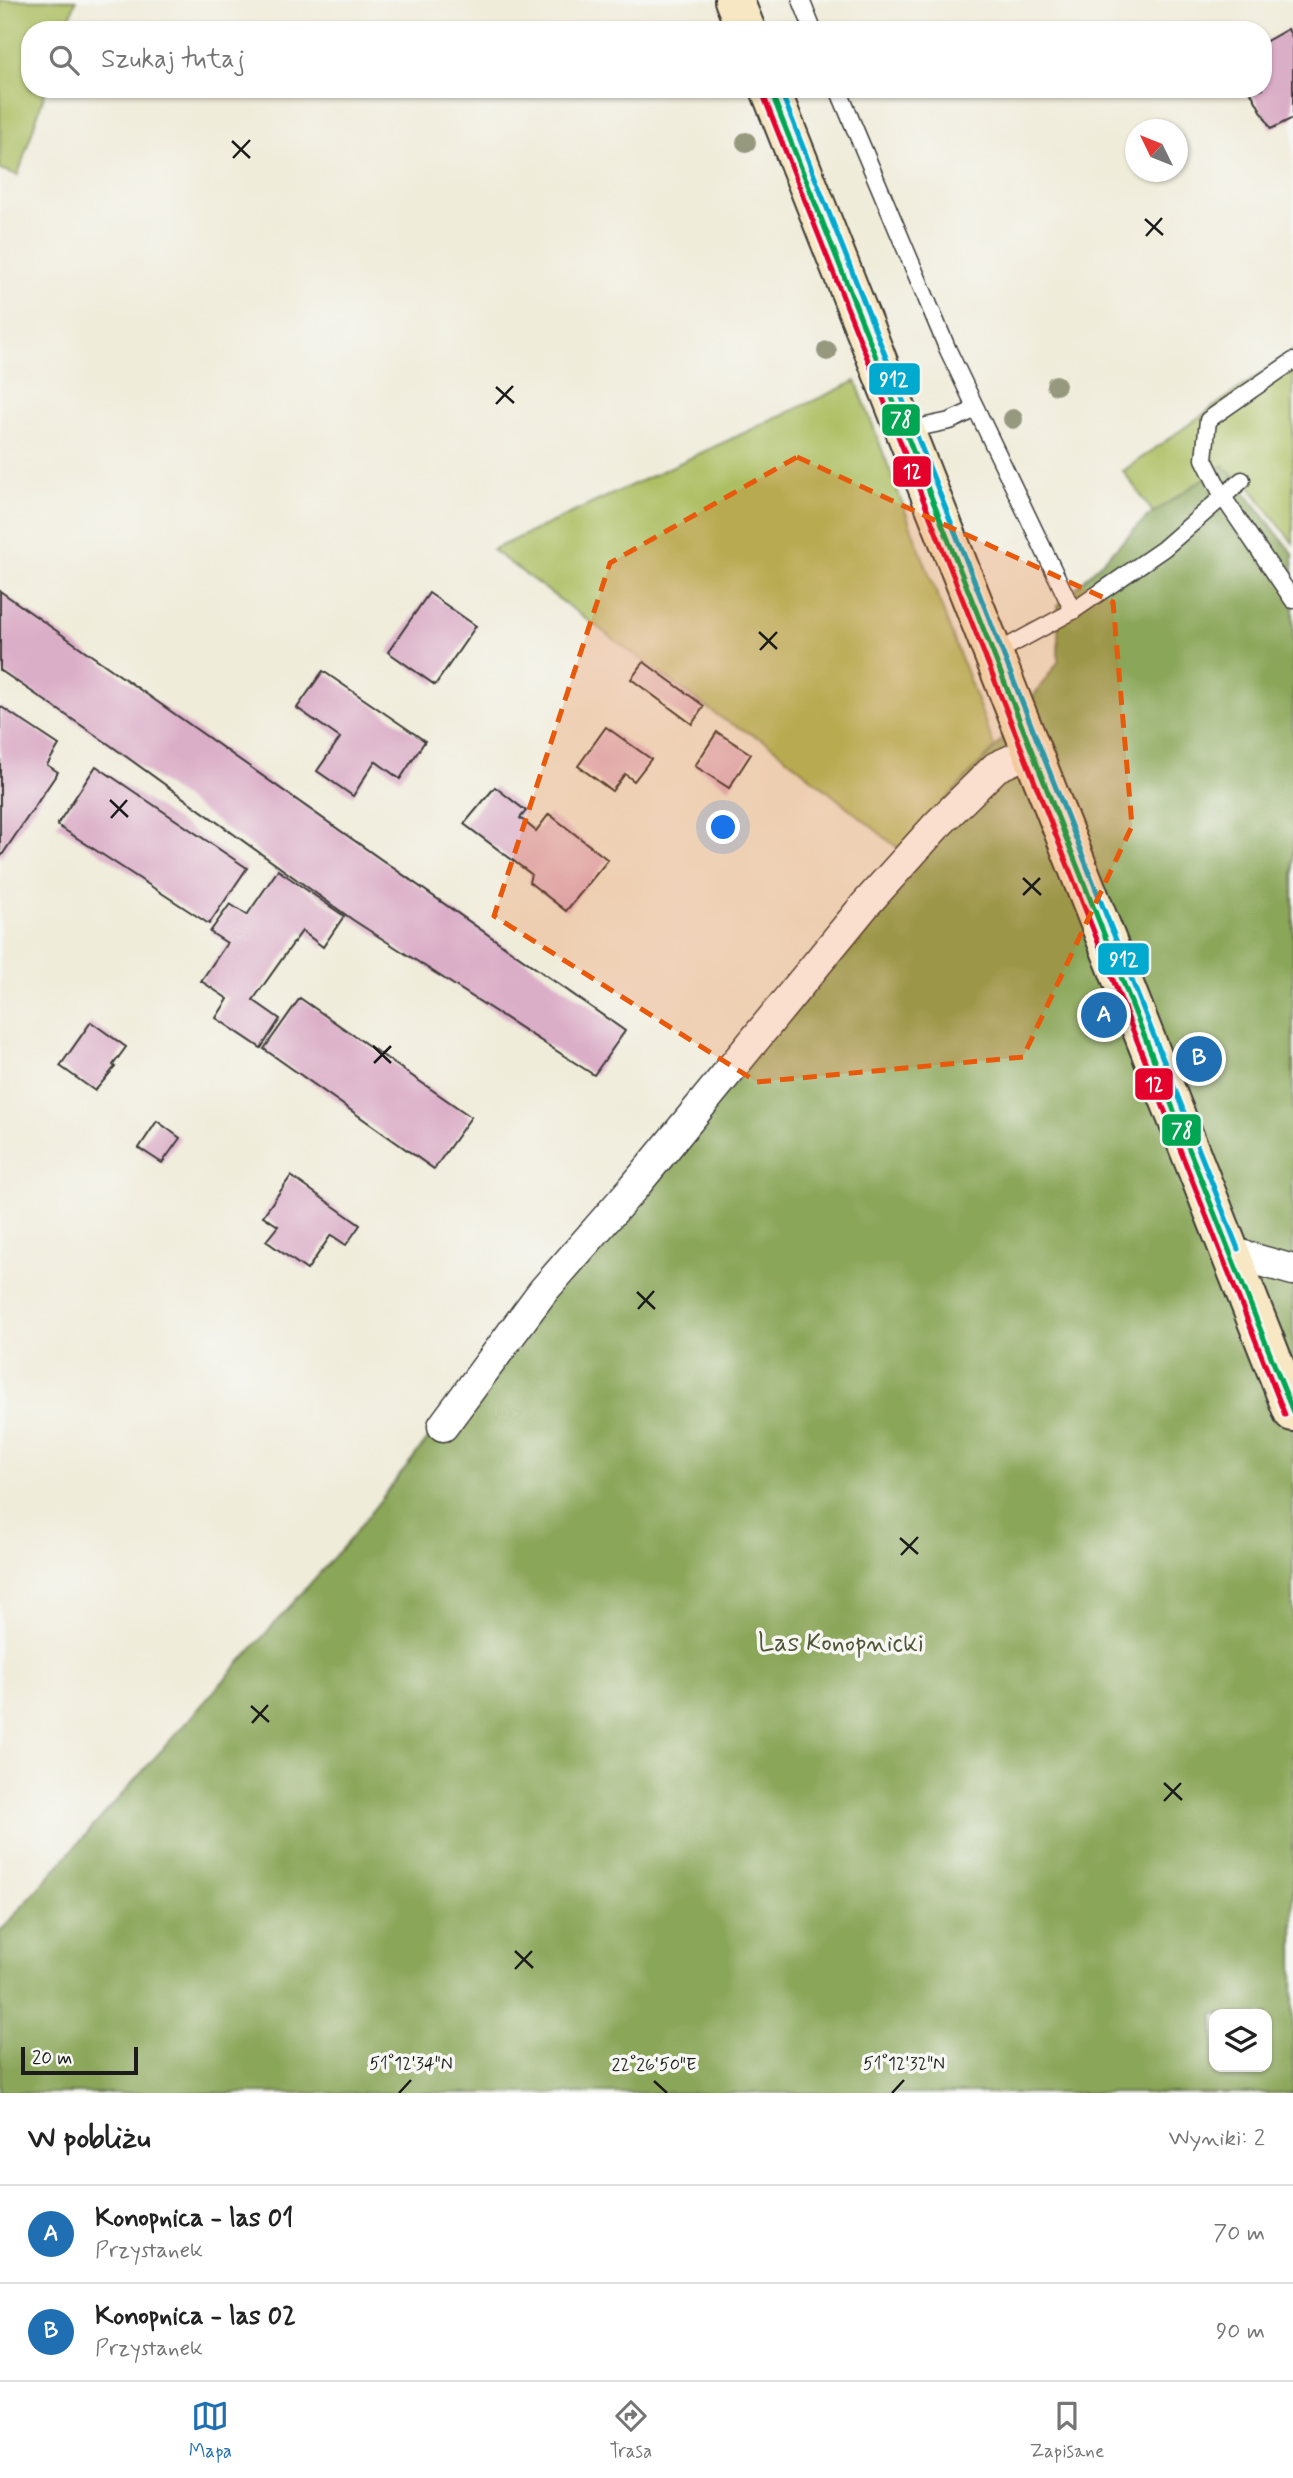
<!DOCTYPE html>
<html lang="pl">
<meta charset="utf-8">
<style>
:root{--surface:#fff;--page:#f2f2f2;--text:#222;--muted:#767676;--line:#e0e0e0;--accent:#1f6fb2}
body{margin:0;font-family:Mynerve,sans-serif;background:var(--page);color:var(--text)}
.controls{position:absolute;right:21px;bottom:21px;display:grid;overflow:hidden;border-radius:14px;box-shadow:0 2px 5px #0004}
.controls button{width:63px;height:63px;display:grid;place-items:center;padding:0;border:0;border-bottom:2px solid var(--line);background:var(--surface);color:var(--text);font:35px sans-serif}
.compass{position:absolute;left:1125px;top:119px;width:63px;height:63px;border-radius:50%;background:var(--surface);box-shadow:0 2px 5px #0004;rotate:313deg}
.scale{position:absolute;left:21px;bottom:18px;width:117px;box-sizing:border-box;padding-left:7px;border:4px solid #1c1c1c;border-top:0;font-size:19px;line-height:24px;white-space:nowrap;color:#1c1c1c;-webkit-text-stroke:5px #f6f6f2;paint-order:stroke}
.you{position:absolute;left:724px;top:828px;width:24px;height:24px;margin:-18px;border:5px solid #fff;border-radius:50%;background:#1a73e8;box-shadow:0 0 0 10px #1a73e833}
.badge{display:grid;place-items:center;width:46px;height:46px;border-radius:50%;background:var(--accent);color:#fff;font-size:23px;font-weight:700}
.pin{position:absolute;translate:-50% -50%;border:4px solid #fff;box-shadow:0 2px 7px #0006}
.list{margin:0;padding:0;list-style:none}
h2{display:flex;justify-content:space-between;align-items:center;height:91px;margin:0;padding:0 28px;font-size:30px}
h2 small{font-size:23px;font-weight:400;color:var(--muted)}
.list li{display:grid;grid-template-columns:46px 1fr auto;gap:21px;align-items:center;box-sizing:border-box;height:98px;padding:0 28px;border-top:2px solid var(--line)}
.list b{display:block;font-size:26px;white-space:nowrap}
.list p{margin:0;font-size:23px;white-space:nowrap;color:var(--muted)}
.list em{font-size:23px;font-style:normal;color:var(--muted)}
.icon{flex:none;width:38px;height:38px;fill:none;stroke:currentColor;stroke-width:2;stroke-linecap:round;stroke-linejoin:round}
.map{position:relative;flex:none;width:1293px;height:2093px;overflow:hidden}
.search{position:absolute;background:var(--surface);box-shadow:0 2px 5px #0004;left:21px;right:21px;top:21px;height:77px;display:flex;align-items:center;gap:18px;box-sizing:border-box;padding:0 24px;border-radius:28px;color:var(--muted);font-size:26px}
.sheet{height:287px;background:var(--surface)}
nav{display:flex;justify-content:space-around;align-items:center;box-sizing:border-box;height:98px;border-top:2px solid var(--line);background:var(--surface);font-size:19px;color:var(--muted)}
nav a{display:grid;justify-items:center;gap:4px}
nav .on{color:var(--accent)}
.map>svg:first-child{display:block}
.green{fill:#adbf63;stroke:#646e40;stroke-width:2}
.forest{fill:#8aa659;stroke:#53613a;stroke-width:2;fill-rule:evenodd}
.building{fill:#dbaec7}
.lines{fill:none;stroke-linecap:round;stroke-linejoin:round}
.lane-casing{stroke:#3c3b38;stroke-width:19}
.street-casing{stroke:#3c3b38;stroke-width:33}
.secondary-casing{stroke:#3c3b38;stroke-width:42}
.lane{stroke:#fff;stroke-width:16}
.street{stroke:#fff;stroke-width:30}
.secondary{stroke:#f7e8c3;stroke-width:38}
.bus-1-casing{stroke:#f6f6f2;stroke-width:10}
.bus-2-casing{stroke:#f6f6f2;stroke-width:10}
.bus-3-casing{stroke:#f6f6f2;stroke-width:10}
.bus-1{stroke:#00a651;stroke-width:5}
.bus-2{stroke:#e4002b;stroke-width:5}
.bus-3{stroke:#00a9ce;stroke-width:5}
.tree{fill:#97997f}
.marked{fill:#e8590c;fill-opacity:0.2;stroke:#e8590c;stroke-width:5;stroke-dasharray:14 9;stroke-linejoin:round}
.ticks{fill:none;stroke:#1c1c1c;stroke-width:2.5}
.labels{text-anchor:middle;stroke-width:7;stroke-linejoin:round;paint-order:stroke}
.park-label{font-size:26px;fill:#4f5535;stroke:#f6f6f2}
.ticks-label{font-size:18px;text-anchor:middle;fill:#1c1c1c;stroke:#f6f6f2;stroke-width:7;stroke-linejoin:round;paint-order:stroke}
.line-badge{stroke:#f6f6f2;stroke-width:2.5}
.badge-label{font-size:19px;text-anchor:middle;font-weight:bold;fill:#fff}
</style>
<div class="map">
<svg width="1293" height="2093" viewBox="0 0 1293 2093">
<rect width="100%" height="100%" fill="#f6f6f2"/>
<filter id="ink" filterUnits="userSpaceOnUse"><feTurbulence type="fractalNoise" baseFrequency=".0143" numOctaves="2"/><feDisplacementMap in="SourceGraphic" scale="14" xChannelSelector="R" yChannelSelector="G"/><feConvolveMatrix kernelMatrix="1 2 1 2 8 2 1 2 1" color-interpolation-filters="sRGB"/></filter>
<filter id="wash" filterUnits="userSpaceOnUse"><feTurbulence type="fractalNoise" baseFrequency=".00686" numOctaves="4" result="noise"/><feDisplacementMap in="SourceGraphic" scale="28" xChannelSelector="R" yChannelSelector="G"/><feGaussianBlur stdDeviation="1.57" result="paint"/><feColorMatrix in="noise" values="0 0 0 0 0 0 0 0 0 0 0 0 0 0 0 0 0 1.4 0 .05"/><feComposite in="paint" operator="in"/></filter>
<g filter="url(#wash)">
<rect width="100%" height="100%" fill="#f0ecda"/>
<g class="green">
<polygon points="0,0 76,0 66,30 30,30 30,89 46,89 18,175 0,169"/>
<polygon points="1293,351 1293,543 1240,474 1163,526 1123,471"/>
<polygon points="856,381 995,748 899,849 767,742 724,720 492,550"/>
</g>
<path class="forest" d="M1224,465L1293,554V2093H0V1931L350,1539L533,1304L963,781L995,748L1058,662V606L1147,517ZM1214,2014H1267V2067H1214Z"/>
<g id="blocks">
<g class="building">
<polygon points="1288,29 1293,39 1293,118 1271,129 1249,89 1263,89 1263,63 1267,60 1263,43"/>
<polygon points="0,591 625,1031 594,1075 353,920 110,745 0,670"/>
<polygon points="429,593 476,626 435,685 388,652"/>
<polygon points="644,662 704,706 692,724 631,679"/>
<polygon points="323,671 425,741 400,779 375,761 353,796 317,771 340,738 297,708"/>
<polygon points="0,706 59,745 47,765 58,772 0,858"/>
<polygon points="606,727 651,759 634,781 625,774 612,791 578,766"/>
<polygon points="717,732 751,754 729,788 695,766"/>
<polygon points="96,766 247,868 209,924 57,825"/>
<polygon points="495,787 526,811 520,818 536,831 549,814 608,860 566,911 529,882 531,874 464,824"/>
<polygon points="278,870 344,916 323,947 302,931 253,1000 280,1019 261,1048 216,1018 228,999 201,981 227,943 210,932 217,922 230,904 247,915"/>
<polygon points="300,998 471,1117 434,1169 264,1049"/>
<polygon points="91,1022 126,1047 113,1065 115,1067 95,1091 60,1066"/>
<polygon points="157,1121 180,1138 162,1163 139,1148"/>
<polygon points="291,1176 360,1225 346,1245 331,1235 307,1270 266,1241 278,1226 263,1216"/>
</g>
</g>
</g>
<g filter="url(#ink)">
<use href="#blocks" fill-opacity="0" stroke="#3c3b38" stroke-width="2"/>
<g class="lines">
<defs>
<g id="lane">
<polyline points="801,0 813,30"/>
<polyline points="838,89 948,350 1073,611"/>
<polyline points="1293,361 1208,420 1204,459 1223,497 1293,600"/>
<polyline points="907,430 950,421 976,409"/>
<polyline points="994,654 1073,611 1163,549 1242,480"/>
</g>
<g id="street">
<polyline points="1230,1252 1293,1270"/>
<polyline points="443,1426 543,1291 634,1187 865,905 936,826 996,767 1032,751"/>
</g>
<g id="secondary">
<polyline points="734,0 746,30"/>
<polyline points="770,89 1293,1412"/>
</g>
</defs>
<use href="#lane" class="lane-casing"/>
<use href="#street" class="street-casing"/>
<use href="#secondary" class="secondary-casing"/>
<use href="#lane" class="lane"/>
<use href="#street" class="street"/>
<use href="#secondary" class="secondary"/>
<defs>
<polyline id="bus-1" points="770,89 1293,1412"/>
<polyline id="bus-2" points="762,92 1285,1415"/>
<polyline id="bus-3" points="780,89 1238,1249"/>
</defs>
<use href="#bus-1" class="bus-1-casing"/>
<use href="#bus-2" class="bus-2-casing"/>
<use href="#bus-3" class="bus-3-casing"/>
<use href="#bus-1" class="bus-1"/>
<use href="#bus-2" class="bus-2"/>
<use href="#bus-3" class="bus-3"/>
</g>
<g class="tree">
<circle cx="746" cy="142" r="10"/>
<circle cx="827" cy="351" r="10"/>
<circle cx="1056" cy="385" r="10"/>
<circle cx="1013" cy="419" r="10"/>
</g>
</g>
<path class="marked" d="M797,457L1113,602L1132,826L1023,1057L757,1082L494,916L610,563Z"/>
<path class="ticks" d="M232,141L250,158M233,158L250,140M1145,219L1163,235M1146,236L1162,218M496,387L514,403M496,404L513,386M759,632L777,649M760,650L777,632M110,800L128,817M111,818L127,800M1023,878L1041,895M1023,895L1040,878M373,1046L391,1063M374,1063L391,1046M637,1292L655,1309M638,1309L654,1291M900,1538L918,1554M901,1555L918,1537M251,1706L269,1722M252,1723L268,1705M1164,1783L1182,1800M1164,1801L1181,1783M515,1951L533,1968M515,1969L532,1951M654,2081L667,2093M399,2093L411,2080M892,2093L904,2080"/>
<g class="labels">
<g class="park-label">
<text x="841" y="1651">Las Konopnicki</text>
</g>
</g>
<g class="ticks-label">
<text x="411" y="2069">51°12'34"N</text>
<text x="904" y="2069">51°12'32"N</text>
<text x="654" y="2070">22°26'50"E</text>
</g>
<g class="line-badge">
<rect x="868" y="362" width="53" height="34" rx="7" fill="#00a9ce"/>
<rect x="881" y="403" width="40" height="34" rx="7" fill="#00a651"/>
<rect x="892" y="455" width="40" height="33" rx="7" fill="#e4002b"/>
<rect x="1097" y="942" width="53" height="34" rx="7" fill="#00a9ce"/>
<rect x="1134" y="1067" width="40" height="34" rx="7" fill="#e4002b"/>
<rect x="1161" y="1113" width="41" height="34" rx="7" fill="#00a651"/>
</g>
<g class="badge-label">
<text x="894" y="386">912</text>
<text x="901" y="426">78</text>
<text x="912" y="478">12</text>
<text x="1124" y="966">912</text>
<text x="1154" y="1091">12</text>
<text x="1182" y="1137">78</text>
</g>
</svg>
<div class="controls">
<button><svg class="icon" aria-label="layers" viewBox="0 0 24 24"><path d="M12 4l9 5-9 5-9-5zM3 14l9 5 9-5"/></svg></button>
</div>
<svg class="compass" viewBox="-18 -18 36 36"><path d="M0-13l5 13h-10z" fill="#e53935"/><path d="M0 13l5-13h-10z" fill="#767676"/></svg>
<div class="scale">20 m</div>
<div class="you"></div>
<div class="pin badge" style="left:1104px;top:1015px">A</div>
<div class="pin badge" style="left:1199px;top:1059px">B</div>
<div class="search"><svg class="icon" aria-label="search" viewBox="0 0 24 24"><circle cx="10" cy="10" r="6"/><path d="M15 15l6 6"/></svg>Szukaj tutaj</div>
</div>
<section class="sheet">
<h2>W pobliżu<small>Wyniki: 2</small></h2>
<ul class="list">
<li><span class="badge">A</span><div><b>Konopnica - las 01</b><p>Przystanek</p></div><em>70 m</em></li>
<li><span class="badge">B</span><div><b>Konopnica - las 02</b><p>Przystanek</p></div><em>90 m</em></li>
</ul>
</section>
<nav>
<a class="on"><svg class="icon" aria-label="map" viewBox="0 0 24 24"><path d="M3 6l6-2 6 2 6-2v14l-6 2-6-2-6 2zM9 4v14M15 6v14"/></svg>Mapa</a>
<a><svg class="icon" aria-label="directions" viewBox="0 0 24 24"><path d="M12 3l9 9-9 9-9-9zM9 14v-3h6M13 9l2 2-2 2"/></svg>Trasa</a>
<a><svg class="icon" aria-label="saved" viewBox="0 0 24 24"><path d="M7 4h10v16l-5-4-5 4z"/></svg>Zapisane</a>
</nav>
